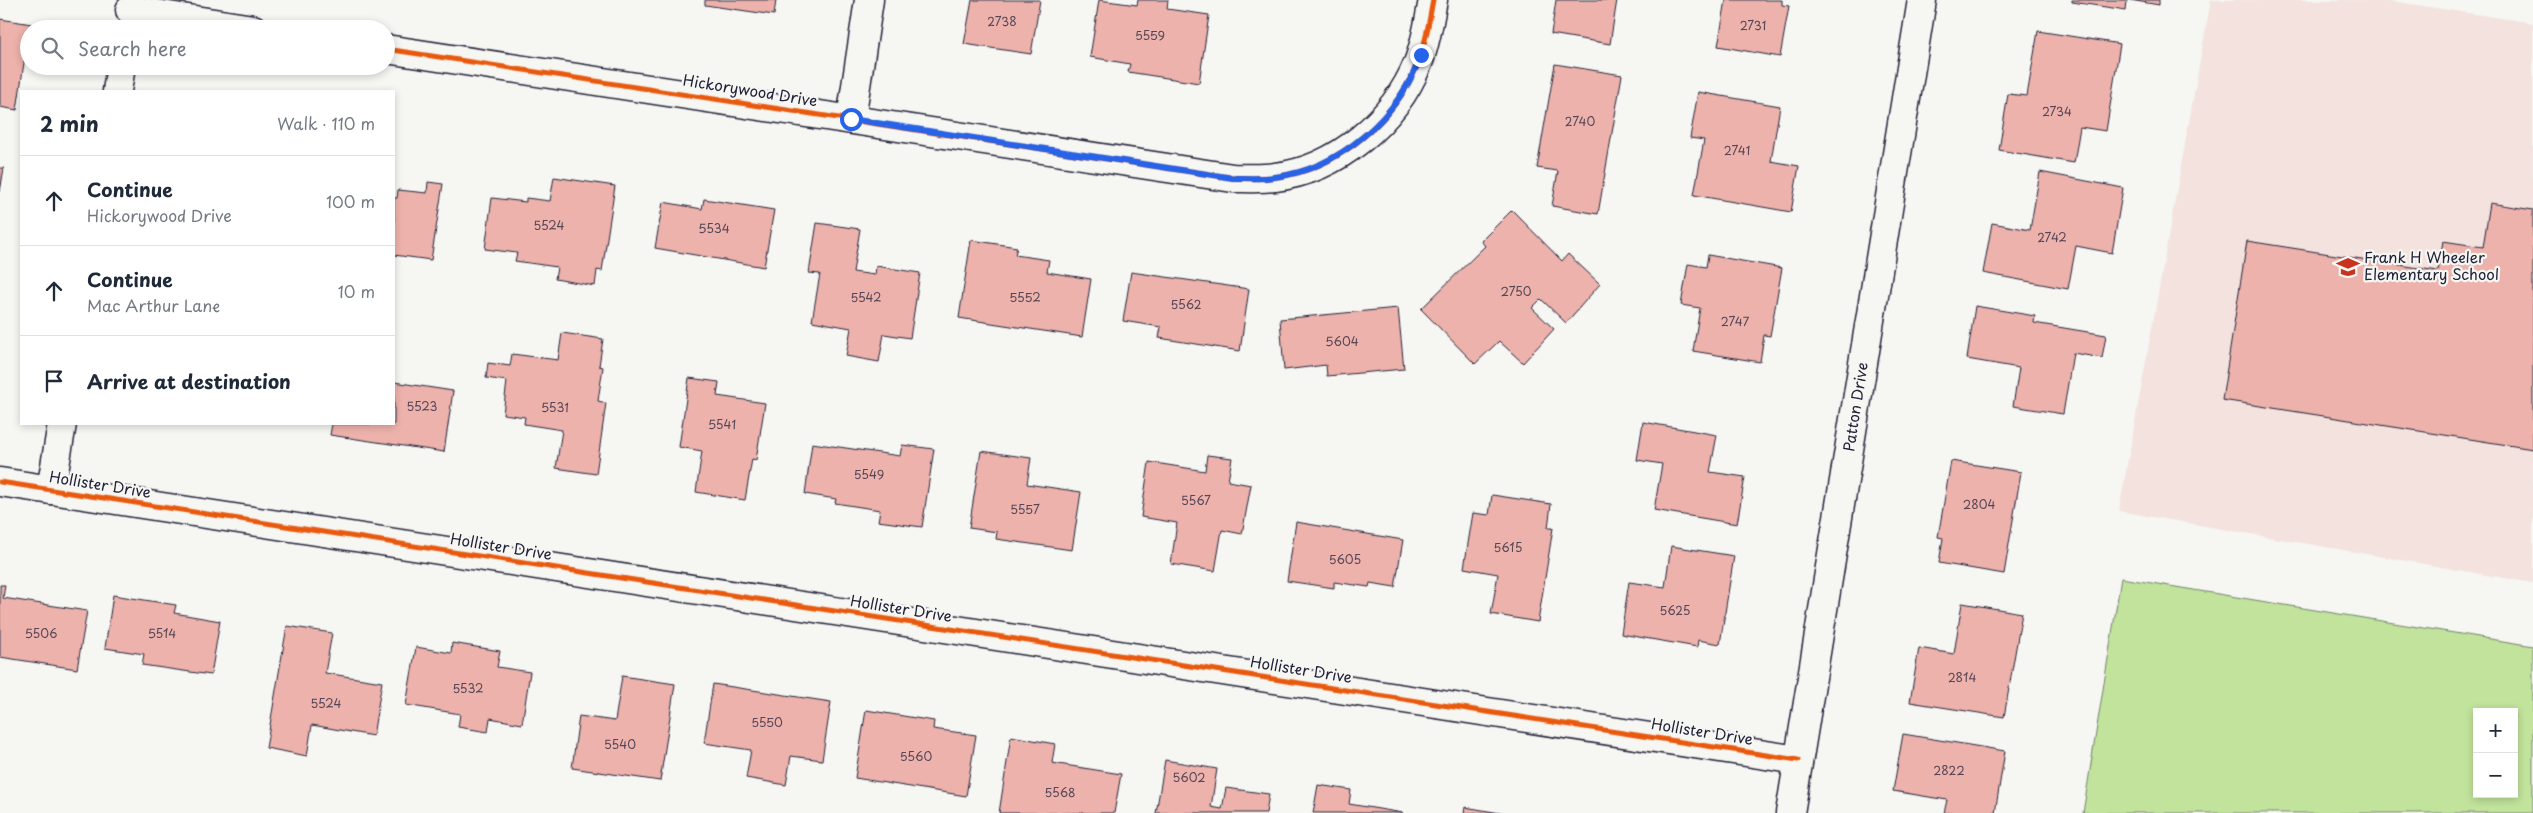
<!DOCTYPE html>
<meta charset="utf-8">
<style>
:root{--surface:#fff;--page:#f6f6f7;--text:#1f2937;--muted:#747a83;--line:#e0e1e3}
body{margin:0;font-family:"Playpen Sans",sans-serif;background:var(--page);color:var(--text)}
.controls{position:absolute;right:15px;bottom:15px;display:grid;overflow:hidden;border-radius:0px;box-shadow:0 2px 8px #0003}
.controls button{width:45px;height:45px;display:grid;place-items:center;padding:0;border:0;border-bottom:1px solid var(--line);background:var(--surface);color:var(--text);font:25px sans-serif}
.stop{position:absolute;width:15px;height:15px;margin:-11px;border:4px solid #2563eb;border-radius:50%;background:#fff}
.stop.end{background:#2563eb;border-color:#fff;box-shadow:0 1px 5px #0008}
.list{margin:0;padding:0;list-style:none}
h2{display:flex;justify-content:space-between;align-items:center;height:65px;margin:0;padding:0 20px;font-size:21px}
h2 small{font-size:16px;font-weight:400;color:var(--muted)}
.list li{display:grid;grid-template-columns:32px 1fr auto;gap:15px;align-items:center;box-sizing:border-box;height:90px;padding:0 20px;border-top:1px solid var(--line)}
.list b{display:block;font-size:19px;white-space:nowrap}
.list p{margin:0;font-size:16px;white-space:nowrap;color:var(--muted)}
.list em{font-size:16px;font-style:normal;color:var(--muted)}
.icon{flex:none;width:28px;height:28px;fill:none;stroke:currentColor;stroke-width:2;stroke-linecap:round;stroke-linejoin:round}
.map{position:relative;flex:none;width:2533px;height:813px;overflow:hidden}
.search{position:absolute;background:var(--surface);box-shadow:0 2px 8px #0003;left:20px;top:20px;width:375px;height:55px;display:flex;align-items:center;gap:12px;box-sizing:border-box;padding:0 18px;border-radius:28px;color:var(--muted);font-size:19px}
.panel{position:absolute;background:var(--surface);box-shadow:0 2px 8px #0003;left:20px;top:90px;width:375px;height:335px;border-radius:0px}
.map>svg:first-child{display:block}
.built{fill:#f3e2dd}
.green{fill:#c1e39c;stroke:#72826c;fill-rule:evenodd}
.building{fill:#edb2ab;stroke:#22223b}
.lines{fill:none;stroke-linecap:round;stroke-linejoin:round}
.minor-casing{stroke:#22223b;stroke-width:31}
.minor{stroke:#f6f6f2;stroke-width:28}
.cycleway-casing{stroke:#f6f6f2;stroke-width:8}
.cycleway{stroke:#e8590c;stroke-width:5}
.route{stroke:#2563eb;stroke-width:6}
.labels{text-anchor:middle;stroke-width:4.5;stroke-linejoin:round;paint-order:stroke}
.number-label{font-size:12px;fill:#554657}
.street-label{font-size:15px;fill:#22223b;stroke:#f6f6f2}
.poi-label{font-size:15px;fill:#22223b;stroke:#f6f6f2;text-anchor:start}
</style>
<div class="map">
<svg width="2533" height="813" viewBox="0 0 2533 813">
<rect width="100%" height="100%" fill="#f6f6f2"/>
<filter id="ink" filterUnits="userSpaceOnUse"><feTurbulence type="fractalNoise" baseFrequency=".02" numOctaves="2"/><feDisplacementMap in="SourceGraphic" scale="10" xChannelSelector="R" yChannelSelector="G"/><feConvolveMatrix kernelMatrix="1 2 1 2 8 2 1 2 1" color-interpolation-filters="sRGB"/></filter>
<g filter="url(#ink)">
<polygon class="built" points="2211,0 2384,0 2533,23 2533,583 2119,511"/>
<path class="green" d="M2121,578L2533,646V813H2083ZM2477,712H2514V794H2477Z"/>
<g class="building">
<polygon points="705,0 776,0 774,15 705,5"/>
<polygon points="972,0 1040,0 1031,54 964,44"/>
<polygon points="1099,0 1137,5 1138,0 1168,0 1167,9 1209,15 1199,83 1128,72 1130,64 1090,57"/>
<polygon points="1556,0 1617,0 1610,44 1551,34"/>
<polygon points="1726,0 1782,0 1782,5 1789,6 1780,57 1718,46"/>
<polygon points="2072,0 2127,0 2126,10 2072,2"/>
<polygon points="2130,0 2159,0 2159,5"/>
<polygon points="0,19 32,24 31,29 29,29 17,110 0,107"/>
<polygon points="2038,31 2120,44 2106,131 2080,127 2074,163 1999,150 2008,94 2027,96"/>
<polygon points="1555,64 1622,75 1598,214 1552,206 1558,171 1537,168"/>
<polygon points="1698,92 1780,106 1771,161 1799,166 1791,212 1694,195 1704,140 1690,138"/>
<polygon points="0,168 4,168 0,192"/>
<polygon points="2040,172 2123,188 2112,253 2076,246 2068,289 1983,273 1992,223 2030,230"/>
<polygon points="554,177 615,186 602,271 597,270 595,286 555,279 557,267 515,261 517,253 485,249 492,198 526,202 526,198 550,201"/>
<polygon points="428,182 443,184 431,260 394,255 394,198 397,198 398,190 427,193"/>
<polygon points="704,199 774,210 764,267 655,248 663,202 702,209"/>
<polygon points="2490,203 2533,210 2533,449 2222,400 2247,241 2438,271 2443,241 2483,247"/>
<polygon points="1512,210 1562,261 1568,254 1600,284 1566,323 1541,299 1532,308 1554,329 1523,363 1499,341 1475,364 1421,309 1485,246 1481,241"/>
<polygon points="817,223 860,229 853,272 875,275 876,266 920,273 910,338 884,334 879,362 846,356 851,328 812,321 820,274 809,273"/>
<polygon points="971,240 1017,247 1015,255 1049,260 1047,272 1091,279 1082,337 959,318"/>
<polygon points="1708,255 1782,268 1770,336 1764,335 1760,362 1693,351 1700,308 1681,305 1688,264 1706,267"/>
<polygon points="1131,272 1249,289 1240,351 1159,338 1161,327 1123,321"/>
<polygon points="1975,306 2035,316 2034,323 2106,335 2102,358 2073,353 2063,414 2013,406 2019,368 1967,359"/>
<polygon points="1398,308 1404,369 1327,376 1326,365 1284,370 1280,319"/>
<polygon points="562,333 603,339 599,366 603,367 598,401 606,403 596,474 556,468 562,430 524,424 525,417 503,414 507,381 486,378 488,363 510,366 512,354 558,360"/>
<polygon points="689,378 719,382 717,396 765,403 756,460 752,459 745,500 696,492 702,451 679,447"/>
<polygon points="394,382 453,391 444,452 330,435 332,424 394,424"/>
<polygon points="1643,422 1717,435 1710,472 1745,477 1737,524 1654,510 1662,464 1637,460"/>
<polygon points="812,443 900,456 902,445 934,449 922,527 878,521 880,510 835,503 836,499 805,494"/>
<polygon points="981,451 1031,458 1027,484 1081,492 1072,550 996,539 997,532 969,528"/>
<polygon points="1207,455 1232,458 1228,481 1251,485 1242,534 1222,530 1215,571 1171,564 1177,523 1141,517 1149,462 1205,471"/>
<polygon points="1951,461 2021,472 2004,574 1939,563 1943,538 1938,537"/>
<polygon points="1492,495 1551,504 1548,528 1553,528 1538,622 1491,614 1498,574 1464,568 1473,513 1489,515"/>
<polygon points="1296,522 1403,540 1395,587 1370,583 1369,587 1334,582 1334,588 1287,581"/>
<polygon points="1671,546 1734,556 1720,644 1698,640 1697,647 1621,634 1629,582 1665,587"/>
<polygon points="0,585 5,585 3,598 87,611 77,669 0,657"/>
<polygon points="113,595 176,605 174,613 220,621 211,675 142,665 144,654 105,648"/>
<polygon points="1962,603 2022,613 2004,717 1910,702 1919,648 1954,654"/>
<polygon points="287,626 332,633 325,673 382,682 373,736 312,725 307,756 266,748"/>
<polygon points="452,643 500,651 497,667 530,672 522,724 490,718 488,732 458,727 460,714 406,705 416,647 451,653"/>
<polygon points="622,676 675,684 660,781 572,768 579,716 615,721"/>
<polygon points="713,684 831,702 822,760 791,756 786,785 746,778 751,750 704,743"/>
<polygon points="866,710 934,721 933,729 976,735 966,796 855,778"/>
<polygon points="1903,734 2005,751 1995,813 1944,813 1947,800 1893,791"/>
<polygon points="1011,736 1055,744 1052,763 1121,774 1114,813 999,813"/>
<polygon points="1165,760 1217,769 1211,807 1222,809 1226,788 1269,794 1266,813 1156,813"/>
<polygon points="1318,785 1351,790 1349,804 1403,813 1313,813"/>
<polygon points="1465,807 1500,813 1464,813"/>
</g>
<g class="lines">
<defs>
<g id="minor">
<polyline points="130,10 253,29"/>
<path d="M386,49L1233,178C1247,178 1261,179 1275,177C1337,170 1395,120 1418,63C1426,43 1429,21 1433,0"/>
<polyline points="117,91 121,66"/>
<polyline points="851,119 869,0"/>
<polyline points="0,482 1798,760"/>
<polyline points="51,490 62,424"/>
<polyline points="1790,813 1922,0"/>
</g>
</defs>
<use href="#minor" class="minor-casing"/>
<use href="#minor" class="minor"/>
<defs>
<g id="cycleway">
<path d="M386,49L1233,178C1247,178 1261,179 1275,177C1337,170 1395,120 1418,63C1426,43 1429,21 1433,0"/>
<polyline points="0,482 1798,760"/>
</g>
</defs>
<use href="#cycleway" class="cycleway-casing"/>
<use href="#cycleway" class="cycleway"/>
</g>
</g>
<g class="lines" filter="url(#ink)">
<path class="route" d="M851,119L1233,178C1247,178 1262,179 1275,177C1340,169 1400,115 1421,55"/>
</g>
<defs>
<symbol id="school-bare" viewBox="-9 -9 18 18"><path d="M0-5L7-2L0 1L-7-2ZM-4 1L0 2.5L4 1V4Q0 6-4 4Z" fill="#c8321e" stroke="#f6f6f2" stroke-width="2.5" paint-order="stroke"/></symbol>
</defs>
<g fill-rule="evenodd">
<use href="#school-bare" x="2332" y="251" width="32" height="32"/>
</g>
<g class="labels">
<g class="number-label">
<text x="1002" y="26">2738</text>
<text x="1753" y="30">2731</text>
<text x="1150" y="40">5559</text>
<text x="2057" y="116">2734</text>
<text x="1580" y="126">2740</text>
<text x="1737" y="155">2741</text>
<text x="549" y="230">5524</text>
<text x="714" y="233">5534</text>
<text x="2052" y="242">2742</text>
<text x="1516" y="296">2750</text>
<text x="866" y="302">5542</text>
<text x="1025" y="302">5552</text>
<text x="1186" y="309">5562</text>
<text x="1735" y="326">2747</text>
<text x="1342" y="346">5604</text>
<text x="422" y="411">5523</text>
<text x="555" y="412">5531</text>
<text x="722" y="429">5541</text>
<text x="869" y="479">5549</text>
<text x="1196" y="505">5567</text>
<text x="1979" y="509">2804</text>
<text x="1025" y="514">5557</text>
<text x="1508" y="552">5615</text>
<text x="1345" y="564">5605</text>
<text x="1675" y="615">5625</text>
<text x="41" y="638">5506</text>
<text x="162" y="638">5514</text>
<text x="1962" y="682">2814</text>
<text x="468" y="693">5532</text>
<text x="326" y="708">5524</text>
<text x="767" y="727">5550</text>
<text x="620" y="749">5540</text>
<text x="916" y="761">5560</text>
<text x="1949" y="775">2822</text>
<text x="1189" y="782">5602</text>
<text x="1060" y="797">5568</text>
</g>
<g class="street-label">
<text transform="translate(750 91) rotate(9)" y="5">Hickorywood Drive</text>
<text transform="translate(1856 407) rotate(-81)" y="5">Patton Drive</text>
<text transform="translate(100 485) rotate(9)" y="5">Hollister Drive</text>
<text transform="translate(501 547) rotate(9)" y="5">Hollister Drive</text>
<text transform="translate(901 609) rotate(9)" y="5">Hollister Drive</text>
<text transform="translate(1301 670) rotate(9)" y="5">Hollister Drive</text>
<text transform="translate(1702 732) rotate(9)" y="5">Hollister Drive</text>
</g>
<g class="poi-label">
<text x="2364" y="263">Frank H Wheeler<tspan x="2364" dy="17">Elementary School</tspan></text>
</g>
</g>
</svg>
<div class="controls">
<button>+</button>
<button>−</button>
</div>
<div class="stop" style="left:851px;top:119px"></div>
<div class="stop end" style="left:1421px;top:55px"></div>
<div class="search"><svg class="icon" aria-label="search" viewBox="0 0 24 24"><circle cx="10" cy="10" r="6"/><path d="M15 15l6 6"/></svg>Search here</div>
<section class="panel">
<h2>2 min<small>Walk · 110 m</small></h2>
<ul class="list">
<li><svg class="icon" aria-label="ahead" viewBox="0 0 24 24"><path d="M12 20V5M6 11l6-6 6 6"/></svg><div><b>Continue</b><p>Hickorywood Drive</p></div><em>100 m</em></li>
<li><svg class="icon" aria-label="ahead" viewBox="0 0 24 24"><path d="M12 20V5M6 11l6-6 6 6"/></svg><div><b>Continue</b><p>Mac Arthur Lane</p></div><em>10 m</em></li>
<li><svg class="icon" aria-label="arrive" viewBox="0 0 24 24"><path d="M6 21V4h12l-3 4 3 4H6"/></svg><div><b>Arrive at destination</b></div></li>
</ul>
</section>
</div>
